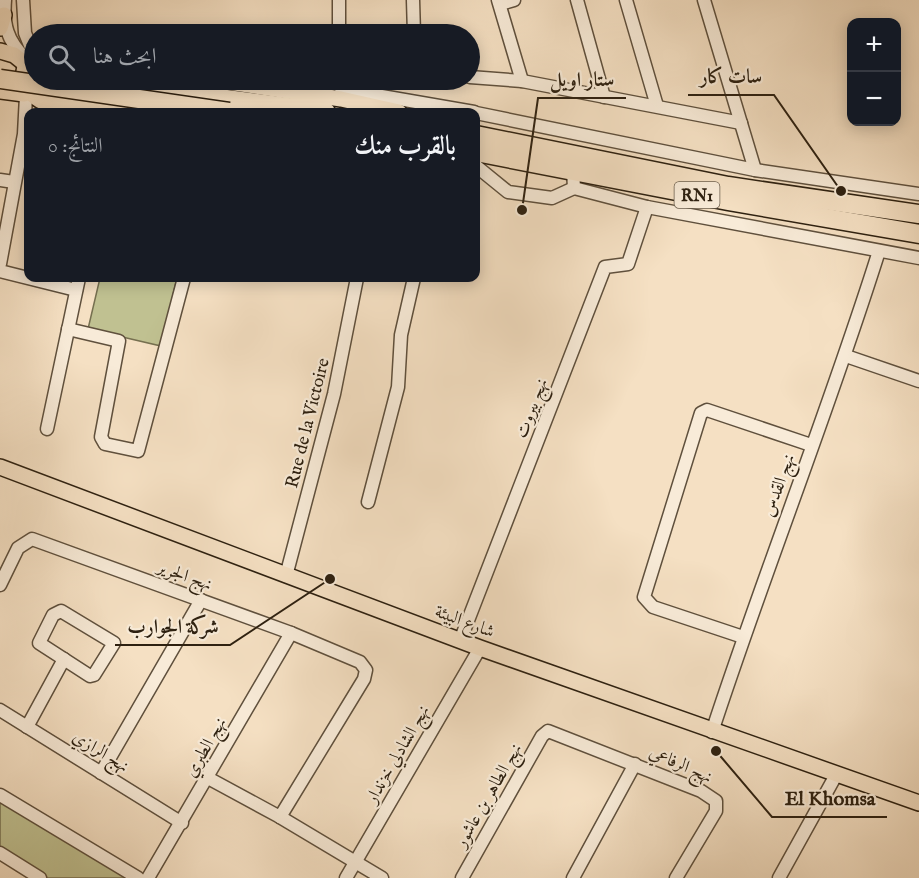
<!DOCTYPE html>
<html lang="ar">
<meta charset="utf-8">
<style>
:root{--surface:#171b24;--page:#20242c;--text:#f1f3f6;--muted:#9ea1a6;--line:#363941}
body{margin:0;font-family:"IM FELL English",Amiri,serif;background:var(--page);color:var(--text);direction:rtl}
.controls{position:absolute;right:18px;top:18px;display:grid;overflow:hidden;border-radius:12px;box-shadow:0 3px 15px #0003}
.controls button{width:54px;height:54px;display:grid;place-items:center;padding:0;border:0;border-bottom:2px solid var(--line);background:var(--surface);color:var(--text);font:30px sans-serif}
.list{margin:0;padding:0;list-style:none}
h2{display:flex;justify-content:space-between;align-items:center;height:78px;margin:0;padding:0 24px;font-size:26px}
h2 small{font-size:20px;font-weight:400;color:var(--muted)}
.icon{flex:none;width:33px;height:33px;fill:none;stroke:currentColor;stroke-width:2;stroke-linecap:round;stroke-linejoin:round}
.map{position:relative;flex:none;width:919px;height:878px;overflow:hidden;direction:ltr}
.search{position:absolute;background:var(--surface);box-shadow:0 3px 15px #0003;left:24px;top:24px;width:456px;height:66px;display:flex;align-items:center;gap:15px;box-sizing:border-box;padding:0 21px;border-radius:33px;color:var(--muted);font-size:22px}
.panel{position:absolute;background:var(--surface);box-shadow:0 3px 15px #0003;left:24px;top:108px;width:456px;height:174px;border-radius:12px;direction:rtl}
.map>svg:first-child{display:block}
.green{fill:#c0c191;stroke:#767050;stroke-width:1.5}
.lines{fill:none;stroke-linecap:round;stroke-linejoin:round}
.minor-casing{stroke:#5f503d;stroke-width:15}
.major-casing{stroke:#2d2010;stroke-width:18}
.highway-casing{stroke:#2d2010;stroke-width:21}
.minor{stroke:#f8ebd8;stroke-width:12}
.major{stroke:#f5e0c3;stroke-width:15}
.highway{stroke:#f5e0c3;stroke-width:18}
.highway-bridge-casing{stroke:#2d2010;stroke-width:21;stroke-linecap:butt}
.highway-bridge{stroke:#f5e0c3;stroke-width:18}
.labels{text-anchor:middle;stroke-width:4.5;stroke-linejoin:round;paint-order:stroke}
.shield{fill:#f8ebd8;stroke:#6a5d4c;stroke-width:1.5}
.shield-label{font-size:16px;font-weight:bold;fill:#2d2010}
.street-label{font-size:18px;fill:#2d2010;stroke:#f8ebd8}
.leader{fill:none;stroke:#2d2010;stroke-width:2}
.callout-dot{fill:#2d2010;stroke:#f8ebd8;stroke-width:2}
.callout-label{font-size:20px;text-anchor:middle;font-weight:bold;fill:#2d2010;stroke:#f8ebd8;stroke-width:4.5;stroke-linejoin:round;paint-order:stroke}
</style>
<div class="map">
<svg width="919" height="878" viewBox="0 0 919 878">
<rect width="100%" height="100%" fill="#f5e0c3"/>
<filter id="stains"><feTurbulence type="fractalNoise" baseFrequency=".00333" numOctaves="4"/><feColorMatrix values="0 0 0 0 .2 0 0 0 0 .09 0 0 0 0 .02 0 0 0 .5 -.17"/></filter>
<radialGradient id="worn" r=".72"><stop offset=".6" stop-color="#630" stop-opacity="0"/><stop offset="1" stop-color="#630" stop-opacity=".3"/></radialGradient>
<g class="green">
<polygon points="100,278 177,278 161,346 88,329"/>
<polygon points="0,798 130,878 43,878 0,852"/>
</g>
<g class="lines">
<defs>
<g id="minor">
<path d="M5,0C3,25 7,40 25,58"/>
<polyline points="23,0 25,33 34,55"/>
<polyline points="339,0 339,34"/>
<polyline points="413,0 414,34"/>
<polyline points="498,0 522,81"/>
<polyline points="577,0 604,97"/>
<polyline points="626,0 657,106"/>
<polyline points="704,0 755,170"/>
<polyline points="500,4 514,0"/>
<polyline points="470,77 522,81 741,123"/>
<polyline points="341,89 474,112"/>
<polyline points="476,113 755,170 919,194"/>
<polyline points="476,166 508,192 552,198 574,188"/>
<polyline points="573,170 574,188 647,207 919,258"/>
<polyline points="0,180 14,182"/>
<polyline points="0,264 24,134 26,96"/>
<polyline points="0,271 76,290"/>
<polyline points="68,329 119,341 101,437 105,444 138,451 184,278"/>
<polyline points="846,356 919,381"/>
<polyline points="47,429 79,278"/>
<polyline points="368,502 398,387 401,335 414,278"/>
<polyline points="286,576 334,394 357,278"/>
<polyline points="0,585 18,548 32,539 291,633 360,662 366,670 364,679 280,817"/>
<polygon points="61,611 114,643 94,675 90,676 39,643 53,615"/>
<polyline points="743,637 653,607 644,597 701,413 707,410 811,445"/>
<polyline points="460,641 605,267 628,264 647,207"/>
<polyline points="0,710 182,823"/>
<polyline points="27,727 64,659"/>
<path d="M712,732C765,570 828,413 879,251"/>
<polyline points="101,773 201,600"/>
<polyline points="208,778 280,817 382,878"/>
<polyline points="0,795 138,878"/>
<polyline points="0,853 40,878"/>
<polyline points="148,878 291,633"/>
<polyline points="346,878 480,648"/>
<polyline points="462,878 542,736 548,731 701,791 716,801 716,811 676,878"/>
<polyline points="573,878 635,764"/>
<polyline points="779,878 836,775"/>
</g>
<g id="major">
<polyline points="0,28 4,15"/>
<polyline points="0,51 14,55 24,63"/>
<path d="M34,55C0,83 62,133 69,80"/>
<polyline points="215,80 341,99 399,112"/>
<polyline points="0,91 24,94"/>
<polyline points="55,101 146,112"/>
<polyline points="0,467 480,648 919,803"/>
</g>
<g id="highway">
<polyline points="81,80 326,112"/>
<polyline points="476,135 728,186 919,214"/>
<polyline points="476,152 728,201 919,234"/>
</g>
</defs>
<use href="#minor" class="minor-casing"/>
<use href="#major" class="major-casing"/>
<use href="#highway" class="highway-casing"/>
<use href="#minor" class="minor"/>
<use href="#major" class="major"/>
<use href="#highway" class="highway"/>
<defs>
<polyline id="highway-bridge" points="0,79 229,112"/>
</defs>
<use href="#highway-bridge" class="highway-bridge-casing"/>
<use href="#highway-bridge" class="highway-bridge"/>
</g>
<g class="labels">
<rect class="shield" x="674.5" y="182" width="45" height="26" rx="4.5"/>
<g class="shield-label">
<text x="697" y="201">RN1</text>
</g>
<g class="street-label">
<text transform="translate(531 408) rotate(-69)" y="6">نهج بيروت</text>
<text transform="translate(307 423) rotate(-76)" y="6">Rue de la Victoire</text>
<text transform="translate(778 485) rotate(-70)" y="6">نهج القدس</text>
<text transform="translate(185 575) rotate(20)" y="6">نهج الجرير</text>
<text transform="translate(465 621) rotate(21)" y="6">شارع البيئة</text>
<text transform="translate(205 747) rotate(-60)" y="6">نهج الطبري</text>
<text transform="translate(101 751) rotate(32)" y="6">نهج الرازي</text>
<text transform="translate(397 754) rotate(-60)" y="6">نهج الشادلي خزندار</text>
<text transform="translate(681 764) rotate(24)" y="6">نهج الرفاعي</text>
<text transform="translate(488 795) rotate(-60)" y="6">نهج الطاهر بن عاشور</text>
</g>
</g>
<path class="leader" d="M841 191L774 95H688M522 210L538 98H626M330 579L230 645H115M716 751L772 817H887"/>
<g class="callout-dot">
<circle cx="841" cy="191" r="6"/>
<circle cx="522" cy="210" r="6"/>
<circle cx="330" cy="579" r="6"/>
<circle cx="716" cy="751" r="6"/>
</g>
<g class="callout-label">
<text x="731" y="83">سات كار</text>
<text x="582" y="86">ستار اويل</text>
<text x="173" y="633">شركة الجوارب</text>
<text x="830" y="805">El Khomsa</text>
</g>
<rect width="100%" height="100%" filter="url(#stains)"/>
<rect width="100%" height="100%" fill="url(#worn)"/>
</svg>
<div class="controls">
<button>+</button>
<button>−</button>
</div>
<div class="search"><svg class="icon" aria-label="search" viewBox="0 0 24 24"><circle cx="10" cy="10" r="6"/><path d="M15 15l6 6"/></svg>ابحث هنا</div>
<section class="panel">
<h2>بالقرب منك<small>النتائج: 0</small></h2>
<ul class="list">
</ul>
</section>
</div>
